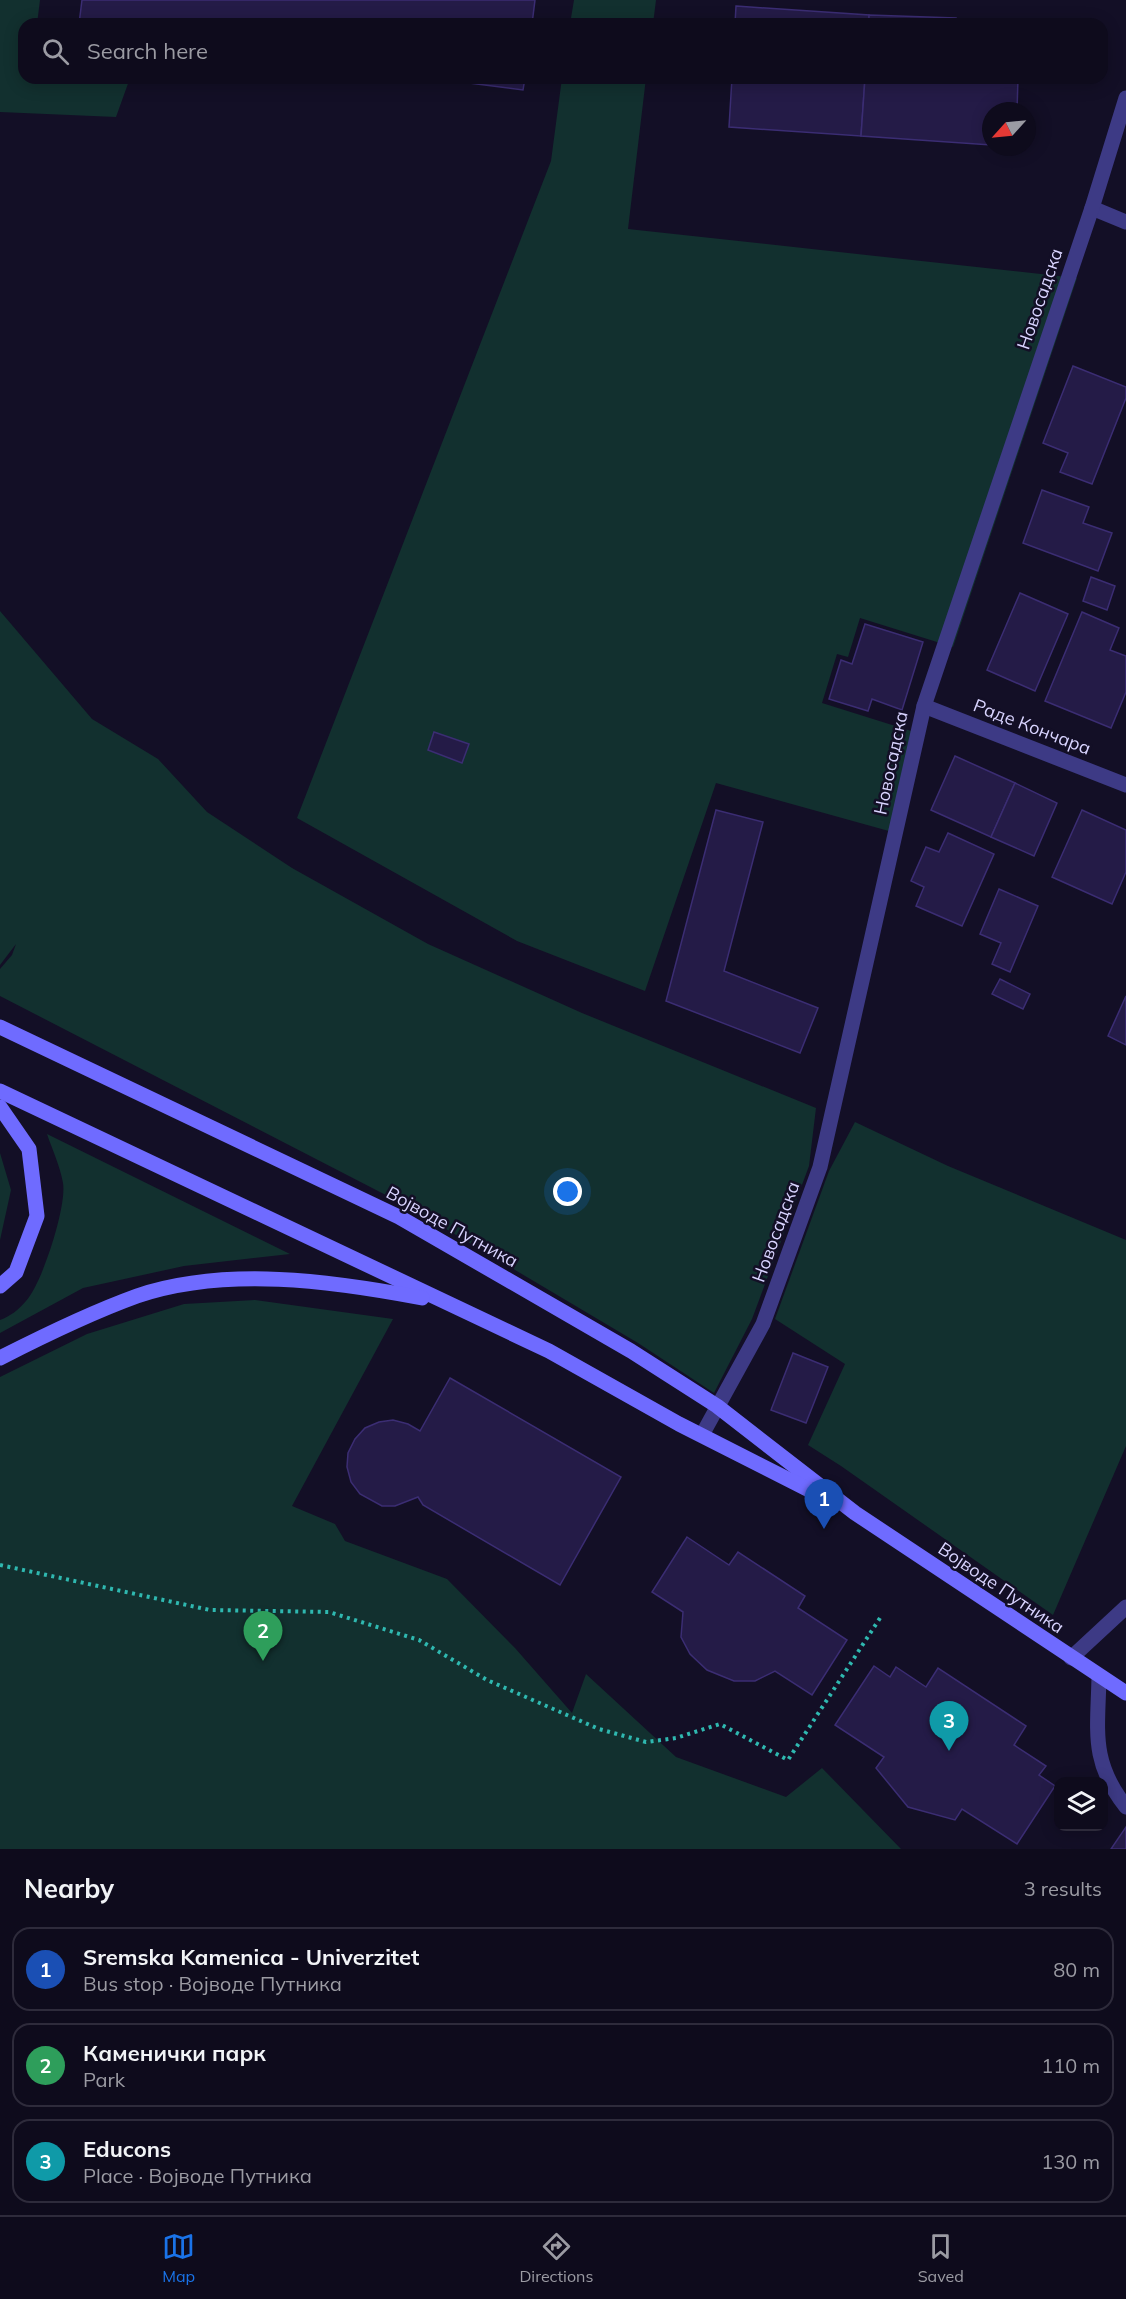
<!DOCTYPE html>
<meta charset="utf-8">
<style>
:root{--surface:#0e0b1c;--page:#171425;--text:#f1f3f6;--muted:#9b9ba3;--line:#2e2b3b;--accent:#1a73e8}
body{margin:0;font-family:Mulish,sans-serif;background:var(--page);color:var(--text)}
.controls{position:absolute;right:18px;bottom:18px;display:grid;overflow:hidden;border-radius:12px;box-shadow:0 3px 15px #0003}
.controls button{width:54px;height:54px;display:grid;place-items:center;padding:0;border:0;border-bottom:2px solid var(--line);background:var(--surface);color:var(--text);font:30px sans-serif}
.compass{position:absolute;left:982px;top:102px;width:54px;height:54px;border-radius:50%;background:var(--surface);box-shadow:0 3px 15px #0003;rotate:243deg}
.you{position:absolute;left:568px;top:1192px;width:21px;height:21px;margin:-15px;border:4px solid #fff;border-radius:50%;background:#1a73e8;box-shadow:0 0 0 9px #1a73e833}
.badge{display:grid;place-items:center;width:39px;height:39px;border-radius:50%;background:var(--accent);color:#fff;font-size:20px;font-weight:700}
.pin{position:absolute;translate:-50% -50px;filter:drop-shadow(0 2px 3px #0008)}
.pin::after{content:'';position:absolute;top:32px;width:21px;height:18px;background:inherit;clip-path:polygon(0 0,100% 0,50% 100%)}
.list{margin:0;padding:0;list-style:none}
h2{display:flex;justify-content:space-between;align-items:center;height:78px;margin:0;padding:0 24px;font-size:26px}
h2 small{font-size:20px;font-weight:400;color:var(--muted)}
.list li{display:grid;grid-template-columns:39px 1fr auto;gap:18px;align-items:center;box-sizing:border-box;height:84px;margin:0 12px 12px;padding:0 12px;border:2px solid var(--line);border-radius:18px}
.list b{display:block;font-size:22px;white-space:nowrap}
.list p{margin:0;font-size:20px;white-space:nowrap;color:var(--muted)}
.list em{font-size:20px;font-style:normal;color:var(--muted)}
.icon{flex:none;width:33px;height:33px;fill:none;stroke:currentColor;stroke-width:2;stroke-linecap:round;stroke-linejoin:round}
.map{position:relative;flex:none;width:1126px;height:1849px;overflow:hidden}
.search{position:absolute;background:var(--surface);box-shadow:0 3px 15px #0003;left:18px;right:18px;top:18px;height:66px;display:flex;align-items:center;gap:15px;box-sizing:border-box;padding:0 21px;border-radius:18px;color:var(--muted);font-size:22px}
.sheet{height:366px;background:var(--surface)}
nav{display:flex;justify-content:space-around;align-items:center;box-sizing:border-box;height:84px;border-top:2px solid var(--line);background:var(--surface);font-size:16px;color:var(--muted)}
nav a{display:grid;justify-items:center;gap:3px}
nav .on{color:var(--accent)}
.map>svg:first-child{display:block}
.green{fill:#12302f}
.building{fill:#241b47;stroke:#3b2d73;stroke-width:1.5}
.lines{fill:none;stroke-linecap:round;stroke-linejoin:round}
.path{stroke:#2fb8b0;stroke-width:4;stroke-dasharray:3 4.5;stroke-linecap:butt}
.service{stroke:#3d3a85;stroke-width:15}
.minor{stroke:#3d3a85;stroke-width:15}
.secondary{stroke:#6f6bff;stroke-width:15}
.labels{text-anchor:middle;stroke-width:5;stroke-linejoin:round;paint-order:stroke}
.street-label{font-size:18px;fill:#d9d4ff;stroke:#130f26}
</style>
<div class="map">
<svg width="1126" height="1849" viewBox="0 0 1126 1849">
<rect width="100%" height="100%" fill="#130f26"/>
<g class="green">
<polygon points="0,0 40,0 37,24 24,24 24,78 130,78 116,117 0,112"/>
<polygon points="574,0 656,0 653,24 570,24"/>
<polygon points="562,78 646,78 628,229 1077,278 953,647 860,618 848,657 837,654 822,703 924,735 896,833 716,783 645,991 517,941 297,818 551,161"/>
<polygon points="0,611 92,719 158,759 207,812 292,868 428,944 582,1013 816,1108 809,1166 752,1319 714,1393 638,1343 409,1207 0,996 0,969 12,955 16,944 0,965"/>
<polygon points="855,1122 948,1166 1126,1240 1126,1446 1053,1615 841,1466 808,1445 845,1364 775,1319 829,1171"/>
<path d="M47,1134L290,1254L184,1266L83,1288L0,1333V1320C11,1316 18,1310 26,1301C42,1284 67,1206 63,1183C60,1166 52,1149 47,1134Z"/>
<polygon points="0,1153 11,1190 0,1240"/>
<polygon points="255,1300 393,1319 292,1506 335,1524 345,1541 447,1579 515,1648 572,1713 586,1674 676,1757 786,1797 822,1768 901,1849 0,1849 0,1377 87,1334 184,1304"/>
</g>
<g class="building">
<polygon points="82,0 535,0 532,24 79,24"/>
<polygon points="736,6 869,15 869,24 735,24"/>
<polygon points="869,15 956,18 956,24 869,24"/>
<polygon points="430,78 525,78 523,90"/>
<polygon points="732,78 865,78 861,136 729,127"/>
<polygon points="865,78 1018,78 1017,111 991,111 991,145 861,136"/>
<polygon points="1073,366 1126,387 1126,398 1092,484 1060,472 1068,453 1043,443"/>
<polygon points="1042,490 1089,507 1083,523 1112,533 1098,571 1023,543"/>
<polygon points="1091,577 1115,586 1107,610 1083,601"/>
<polygon points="1020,593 1068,614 1035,691 987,670"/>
<polygon points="1082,612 1119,628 1110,650 1126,656 1126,692 1111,728 1045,701"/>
<polygon points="865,624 923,642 902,710 872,699 868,711 829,699 841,660 852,664"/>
<polygon points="434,732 469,744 462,763 428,750"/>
<polygon points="955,756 1015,783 991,837 931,810"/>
<polygon points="1015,783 1057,803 1034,856 991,837"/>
<polygon points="716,810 763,822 724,971 818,1008 800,1053 666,1001"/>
<polygon points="1082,810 1126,830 1126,872 1112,904 1052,877"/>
<polygon points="948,833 994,854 962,926 916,906 924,887 911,881 926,847 939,852"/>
<polygon points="999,889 1038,906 1010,972 992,964 1001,943 980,934"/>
<polygon points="1000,979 1030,994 1023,1009 992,994"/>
<polygon points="1126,996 1126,1045 1108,1036"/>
<polygon points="793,1353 828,1367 806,1423 771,1410"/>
<polygon points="450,1378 621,1477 560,1585 423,1505 418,1497 395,1506 382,1506 360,1494 351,1482 347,1467 348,1453 355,1439 365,1428 379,1422 393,1420 408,1424 420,1431"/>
<polygon points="687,1537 729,1565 738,1552 805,1596 798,1608 847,1640 812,1695 775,1671 755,1681 734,1681 707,1670 690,1654 681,1637 683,1612 652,1592"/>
<polygon points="874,1666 890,1677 896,1667 926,1687 938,1668 1026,1726 1014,1745 1046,1766 1039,1775 1055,1786 1017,1844 962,1809 955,1820 908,1807 876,1768 884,1757 835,1725"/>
<polygon points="1126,1827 1126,1849 1111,1849"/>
</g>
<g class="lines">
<polyline class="path" points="0,1565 210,1610 329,1612 419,1640 487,1680 599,1729 646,1742 676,1738 720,1724 788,1760 880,1618"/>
<g class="service">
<polyline points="1071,1658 1126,1607"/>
<path d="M1099,1676C1098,1731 1090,1761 1126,1807"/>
</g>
<g class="minor">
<polyline points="1092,208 1126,222"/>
<polyline points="924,706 1126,785"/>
<polyline points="702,1435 763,1324 820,1167 924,706 1092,208 1126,98"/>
</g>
<g class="secondary">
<polyline points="0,1027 399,1217 631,1351 717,1406 855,1513 1126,1693"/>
<polyline points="0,1091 549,1351 679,1424 823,1497"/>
<polyline points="0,1107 29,1149 37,1216 16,1272 0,1286"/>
<path d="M0,1358C45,1335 90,1313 137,1296C226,1266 332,1281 422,1298"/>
</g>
</g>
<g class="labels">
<g class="street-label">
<text transform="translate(1040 299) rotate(-71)" y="6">Новосадска</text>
<text transform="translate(1032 727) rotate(21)" y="6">Раде Кончара</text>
<text transform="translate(891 763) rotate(-78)" y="6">Новосадска</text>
<text transform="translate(452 1227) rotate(29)" y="6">Војводе Путника</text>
<text transform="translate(776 1232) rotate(-70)" y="6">Новосадска</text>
<text transform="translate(1001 1588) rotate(34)" y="6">Војводе Путника</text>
</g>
</g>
</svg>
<div class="controls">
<button><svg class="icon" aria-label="layers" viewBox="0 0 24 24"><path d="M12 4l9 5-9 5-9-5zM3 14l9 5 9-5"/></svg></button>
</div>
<svg class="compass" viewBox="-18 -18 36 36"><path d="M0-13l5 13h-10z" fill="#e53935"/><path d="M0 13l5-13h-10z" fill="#9b9ba3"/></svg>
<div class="you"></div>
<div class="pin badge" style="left:824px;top:1529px;background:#1a4fb4">1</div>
<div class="pin badge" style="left:263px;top:1661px;background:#2e9e5b">2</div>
<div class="pin badge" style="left:949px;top:1751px;background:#0f9aa8">3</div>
<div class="search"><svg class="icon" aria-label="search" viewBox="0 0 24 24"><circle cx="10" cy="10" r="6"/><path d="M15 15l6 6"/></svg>Search here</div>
</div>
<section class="sheet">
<h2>Nearby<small>3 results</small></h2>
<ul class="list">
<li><span class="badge" style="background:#1a4fb4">1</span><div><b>Sremska Kamenica - Univerzitet</b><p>Bus stop · Војводе Путника</p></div><em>80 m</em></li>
<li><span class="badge" style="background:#2e9e5b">2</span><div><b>Каменички парк</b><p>Park</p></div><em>110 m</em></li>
<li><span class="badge" style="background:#0f9aa8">3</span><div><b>Educons</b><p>Place · Војводе Путника</p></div><em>130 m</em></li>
</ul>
</section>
<nav>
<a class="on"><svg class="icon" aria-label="map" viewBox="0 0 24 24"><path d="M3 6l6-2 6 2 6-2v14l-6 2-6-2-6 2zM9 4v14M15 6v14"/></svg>Map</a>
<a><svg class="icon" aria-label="directions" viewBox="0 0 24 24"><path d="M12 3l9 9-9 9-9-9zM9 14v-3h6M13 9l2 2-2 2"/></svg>Directions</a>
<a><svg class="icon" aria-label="saved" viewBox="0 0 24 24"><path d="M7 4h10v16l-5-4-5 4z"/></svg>Saved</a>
</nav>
